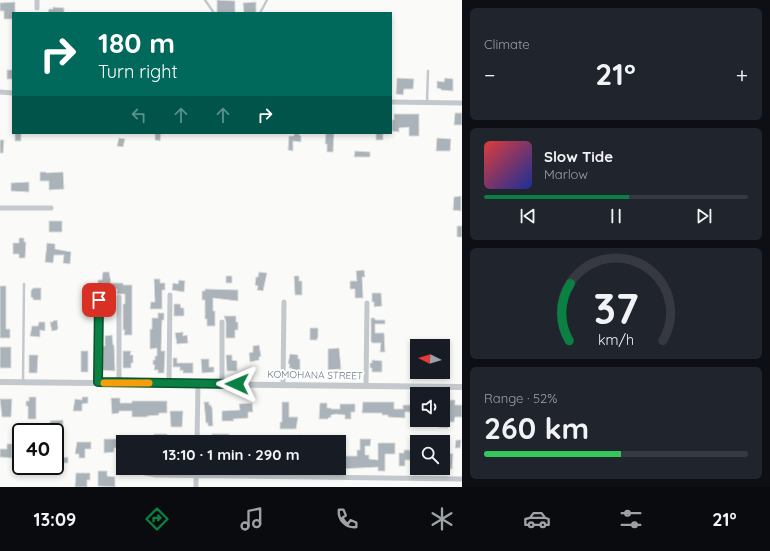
<!DOCTYPE html>
<meta charset="utf-8">
<style>
body{margin:0;font-family:Quicksand,sans-serif;background:#20242c;color:#f1f3f6;height:100vh;display:flex;flex-direction:column;font-size:15px;white-space:nowrap}
*{box-sizing:border-box;margin:0}
p{font-size:13px;color:#9ea1a6}
.icon{flex:none;width:22px;height:22px;fill:none;stroke:currentColor;stroke-width:2;stroke-linecap:round;stroke-linejoin:round}
.map{position:relative;flex:1;overflow:hidden}
.drawer{display:flex;flex-direction:column;gap:8px;padding:8px;background:#0d0f14;width:308px}
.drawer>*{flex:none}
.guide{position:absolute;left:12px;top:12px;width:380px;height:122px;border-radius:0px;box-shadow:0 2px 6px #0003;background:#00695c;color:#fff;overflow:hidden}
.needle{width:26px;rotate:275deg}
.fabs{position:absolute;left:410px;top:339px;display:grid;gap:8px}
.fabs a{display:grid;place-items:center;width:40px;height:40px;border-radius:0px;background:#171b24;box-shadow:0 2px 6px #0003;font-size:20px}
.speed{position:absolute;left:12px;top:423px;display:flex;gap:8px;font-size:20px;font-weight:700;text-align:center}
.speed>*{display:grid;place-content:center;width:52px;height:52px;border-radius:50%;background:#171b24;box-shadow:0 2px 6px #0003;line-height:1}
.speed .limit{border:2px solid #111;border-radius:6px;background:#fff;color:#111}
.pin{position:absolute;display:grid;place-items:center;width:34px;height:34px;color:#fff;margin:-17px;border-radius:8px;box-shadow:0 2px 6px #0006}
.me{position:absolute;width:44px;margin:-22px;rotate:271deg;stroke-linejoin:round;filter:drop-shadow(0 0 3px #0008)}
.turn{display:flex;align-items:center;gap:14px;height:84px;padding:0 20px;font-size:18px}
.turn .icon{width:52px;height:52px;stroke-width:2.5}
.turn b{display:block;font-size:28px;line-height:34px}
.lanes{display:flex;align-items:center;height:38px;padding:0 20px;background:#0003;justify-content:center;gap:20px;direction:ltr}
.lanes .off{opacity:.35}
.big{font-size:30px;font-weight:700;line-height:1.1}
.drawer .card{flex:1;display:flex;flex-direction:column;justify-content:center;gap:6px;min-width:0;padding:0 14px;border-radius:6px;background:#20242c}
.drawer .dial{align-items:center;gap:0}
.dial svg{height:104px;overflow:visible;fill:none;stroke:#363941;stroke-width:7;stroke-linecap:round;text-anchor:middle}
.dial text{fill:#f1f3f6;stroke:none}
.song{display:flex;align-items:center;gap:12px}
.cover{width:48px;height:48px;border-radius:6px;background:linear-gradient(135deg,hsl(0 70% 55%),hsl(230 70% 35%))}
.played{height:4px;border-radius:2px;background:linear-gradient(90deg,#0b8043 55%,#363941 55%)}
.keys{display:flex;justify-content:space-around;direction:ltr}
.heat{display:flex;justify-content:space-between;align-items:center;font-size:22px;direction:ltr}
.charge{height:6px;border-radius:3px;background:linear-gradient(90deg,#34c759 52%,#363941 0)}
.trip{position:absolute;left:116px;top:435px;width:230px;height:40px;border-radius:0px;background:#171b24;box-shadow:0 2px 6px #0003;font-weight:700;line-height:40px;text-align:center}
.tabs{display:flex;height:64px;justify-content:space-around;align-items:center;background:#090b0e;color:#9ea1a6}
.tabs .icon{width:28px;height:28px}
.tabs .selected{color:#0b8043}
.tabs b{font-size:18px;color:#f1f3f6}
main{display:flex;flex:1;min-height:0}
.map>svg:first-child{display:block}
</style>
<main>
<div class="map">
<svg width="462" height="487" viewBox="0 0 462 487">
<rect width="100%" height="100%" fill="#fafaf8"/>
<path fill="#aab3b9" stroke="#dcdcda" d="M217 0 235 1V13H217Z
M15 2V13H13V19H4V11H0V3Z
M256 2V13H244L243 3Z
M53 7 64 8V13H48L49 9H53Z
M7 70H13V79H7Z
M397 78 414 79 413 89H404L403 95 396 94Z
M445 78 453 79V91L441 90V89L437 88V81L444 82Z
M455 113H462V125H454Z
M394 114H419V136H409V127L399 128V132L392 131V120H394Z
M15 133H21V141H15Z
M155 133H161L160 141 155 140Z
M294 133H299V135L301 136V142L293 141V151L288 150 289 136H294Z
M326 133H334L333 152H327V144H325Z
M376 133H383V140H376Z
M119 138 125 139 123 147 117 146Z
M437 138 451 139 450 151H436Z
M0 140H4L3 153H0Z
M355 151 370 152V157H354Z
M40 172H46V173L63 172 64 189 49 190V181H40Z
M29 182V192L11 191V183Z
M461 196V211L453 210 454 197Z
M49 221H62V232H49Z
M457 226H462V237H457Z
M19 238H24V242H26L25 258H19V254H13V243H19Z
M47 243 55 244V249L71 252 70 264 63 263 64 255H54L53 263 45 262Z
M364 270 365 277H362L363 298H355V289H350V281H357L356 271Z
M103 272H109L111 283H123V285H132V335H124L125 330H123V304H125V294H117V289L98 288V280H102Z
M259 272 267 273 263 291 257 290 258 286 255 285 256 277H258Z
M226 276H232V283H226Z
M294 276H299V281H302V295H295Z
M154 279H160V283H165V290H162V309H150L151 302H155Z
M179 280 185 281 184 292 172 290 173 283 178 284Z
M0 286H6V329H10V338H0Z
M33 288H41V300H33V298L31 297V290H32Z
M205 289 238 290V301L213 298V311H215V326H207V319H205V300H202V291H205Z
M372 293H381L382 306 374 307V302H372Z
M174 304H180L181 308H184V316H174Z
M103 306H112L113 314 104 315Z
M158 313H164V320H162L161 351H165L164 373H158V370H154L155 365H153V360H155V356H157V348L150 349V329H152V318H158Z
M224 316H236V322H238V330H235V338H226V322Z
M371 318H375V320H385V324H375V333H384L385 352H380L381 343H372V342H371Z
M57 320 58 328 57 330 52 331 50 322H53V321Z
M39 322H45V331L40 330V337L30 336 32 326H38Z
M310 328H318V338H317V340H310Z
M183 332V336L187 335 188 343 177 344 175 333Z
M112 335 113 345H114L115 371 102 370V346H105V336Z
M259 345 261 356 259 357V360L250 362 249 353 253 352V346Z
M0 347H11V368H0Z
M339 348 341 369 328 370V349Z
M81 351H88V372H81Z
M123 351H131L130 355H133V363H131V368H123Z
M290 354 298 355V359H300V372H291L292 368H289L290 364H288Z
M29 355H38L37 373H29Z
M226 355H232V360L237 361V371H227Z
M173 358H177V363H193V373H183V370L180 371V367H173Z
M201 359H209V367H214V372L202 373Z
M372 360 382 361V372H372V368H370V363H372Z
M29 397H36V419H28V406H26V401H29Z
M82 397H88V403L82 404V411H73L75 399 82 400Z
M111 398H120V403H132V401H167V413H159V415L147 416V417H132V411H119V413L112 414Z
M0 399H12L11 417H2Z
M445 400H455V405H462V417H455L454 422H449L448 428 438 427V424H427V420H443V404H445Z
M204 402H209V405H211V407H212L213 426H208V423H206Z
M282 402H289V417H298L296 429H280V422H282Z
M363 402H394V409H403V405H413V412H405V418L388 417V415H382V413H362Z
M252 403 253 412H248V418L233 419 234 421H222V411L240 410 239 404Z
M320 403H327V408H331V409H340V404H355V412H351V419H345V415L336 414 331 415V417L328 418V419H319Z
M170 411H183L182 427H171Z
M63 420V427H50V421Z
M154 434H167V442H154Z
M212 434H229V442H212Z
M300 435 312 437V442H300Z
M104 439H120V448H114V452L104 453Z
M360 439H371L370 446H365V455H369V459L378 460V443H395V454H385V471H378V467L339 469V454H345V456H357V450H360Z
M456 440H461L460 448H455Z
M77 442H91V449H85V458H79V454H75Z
M55 443H62L61 458 68 457V463H62L61 472H54V466H55Z
M7 444H12V458L0 457V449H7Z
M404 450H410V452H413V460H405V466H399V453H404Z
M447 453 453 454 452 469H443V456H447Z
M98 471H107V476L115 477V487L98 486Z
M76 473H90V480H87V487H75Z"/>
<g fill="none" stroke-linecap="round" stroke-linejoin="round">
<path stroke="#c3c8cc" stroke-width="2.5" d="M205 0 214 13
M260 13 267 0
M427 102 428 71
M23 381 24 284"/>
<path stroke="#c3c8cc" stroke-width="5" d="M37 8V0
M0 92 13 93
M391 102 462 103
M0 208H51
M119 297V383
M98 382 99 300
M169 383 170 295
M222 384V322
M283 385 284 302
M366 386 367 303
M197 442 198 383
M134 468 145 473 156 475 462 479
M196 487V468"/>
<path stroke="#c3c8cc" stroke-width="6" d="M0 382 462 387"/>
</g>
<g fill="none" stroke-linecap="round" stroke-linejoin="round">
<g stroke="#07532c" stroke-width="10">
<path id="route" d="M99 300 98 382 237 384"/>
</g>
<use href="#route" stroke="#0b8043" stroke-width="7"/>
<path stroke="#f59e0b" stroke-width="7" d="M104 383H149"/>
</g>
<g text-anchor="middle" dominant-baseline="central" stroke-width="4" stroke-linejoin="round" paint-order="stroke">
<g font-size="10" fill="#657683" stroke="#fff">
<text transform="translate(315 375) rotate(1)">KOMOHANA STREET</text>
</g>
</g>
</svg>
<div class="fabs">
<a><svg class="needle" viewBox="-14 -14 28 28"><path d="M0-13l5 13h-10z" fill="#e53935"/><path d="M0 13l5-13h-10z" fill="#9ea1a6"/></svg></a>
<a><svg class="icon" aria-label="sound" viewBox="0 0 24 24"><path d="M4 9h4l5-4v14l-5-4H4zM17 9q2 3 0 6"/></svg></a>
<a><svg class="icon" aria-label="search" viewBox="0 0 24 24"><circle cx="10" cy="10" r="6"/><path d="M15 15l6 6"/></svg></a>
</div>
<div class="speed"><div class="limit">40</div></div>
<div class="pin" style="left:99px;top:300px;background:#d93025"><svg class="icon" aria-label="arrive" viewBox="0 0 24 24"><path d="M6 21V4h12l-3 4 3 4H6"/></svg></div>
<svg class="me" style="left:237px;top:384px" viewBox="-20 -20 40 40"><path d="M0-17L14 15 0 8-14 15z" fill="#0b8043" stroke="#fff" stroke-width="4"/></svg>
<div class="trip">13:10 · 1 min · 290 m</div>
<div class="guide">
<div class="turn"><svg class="icon" aria-label="right" viewBox="0 0 24 24"><path d="M7 20v-9h11M14 6l5 5-5 5"/></svg><div><b>180 m</b>Turn right</div></div>
<div class="lanes"><svg class="icon off" aria-label="left" viewBox="0 0 24 24"><path d="M17 20v-9H6M10 6l-5 5 5 5"/></svg><svg class="icon off" aria-label="ahead" viewBox="0 0 24 24"><path d="M12 20V5M6 11l6-6 6 6"/></svg><svg class="icon off" aria-label="ahead" viewBox="0 0 24 24"><path d="M12 20V5M6 11l6-6 6 6"/></svg><svg class="icon" aria-label="right" viewBox="0 0 24 24"><path d="M7 20v-9h11M14 6l5 5-5 5"/></svg></div>
</div>
</div>
<section class="drawer">
<div class="card"><p>Climate</p>
<div class="heat"><a>−</a><b class="big">21°</b><a>+</a></div>
</div>
<div class="card">
<div class="song"><i class="cover"></i><div><b>Slow Tide</b><p>Marlow</p></div></div>
<div class="played"></div>
<div class="keys"><svg class="icon" aria-label="previous" viewBox="0 0 24 24"><path d="M18 5L8 12l10 7zM5 5v14"/></svg><svg class="icon" aria-label="pause" viewBox="0 0 24 24"><path d="M8 5v14M16 5v14"/></svg><svg class="icon" aria-label="next" viewBox="0 0 24 24"><path d="M6 5l10 7-10 7zM19 5v14"/></svg></div>
</div>
<div class="card dial"><svg viewBox="0 0 100 80">
<path d="M14 69A42 42 0 1 1 86 69"/>
<path d="M14 69A42 42 0 0 1 15 25" stroke="#0b8043"/>
<text x="50" y="56" font-size="32" font-weight="700">37</text>
<text x="50" y="72" font-size="11">km/h</text>
</svg></div>
<div class="card"><p>Range · 52%</p><b class="big">260 km</b><div class="charge"></div></div>
</section>
</main>
<nav class="tabs">
<b>13:09</b>
<svg class="icon selected" aria-label="directions" viewBox="0 0 24 24"><path d="M12 3l9 9-9 9-9-9zM9 14v-3h6M13 9l2 2-2 2"/></svg>
<svg class="icon" aria-label="music" viewBox="0 0 24 24"><path d="M9 18V5l10-2v13"/><circle cx="6" cy="18" r="3"/><circle cx="16" cy="16" r="3"/></svg>
<svg class="icon" aria-label="phone" viewBox="0 0 24 24"><path d="M5 4h4l2 5-3 2q2 4 5 5l2-3 5 2v4C11 20 4 13 5 4z"/></svg>
<svg class="icon" aria-label="climate" viewBox="0 0 24 24"><path d="M12 3v18M4 7l16 10M4 17L20 7"/></svg>
<svg class="icon" aria-label="car" viewBox="0 0 24 24"><path d="M5 17H2v-5l4-1 3-4h7l3 4 3 1v5h-3M9 17h6M6 11h13"/><circle cx="7" cy="17" r="2"/><circle cx="17" cy="17" r="2"/></svg>
<svg class="icon" aria-label="filters" viewBox="0 0 24 24"><path d="M4 7h16M4 17h16"/><circle cx="9" cy="7" r="2"/><circle cx="15" cy="17" r="2"/></svg>
<b>21°</b>
</nav>
